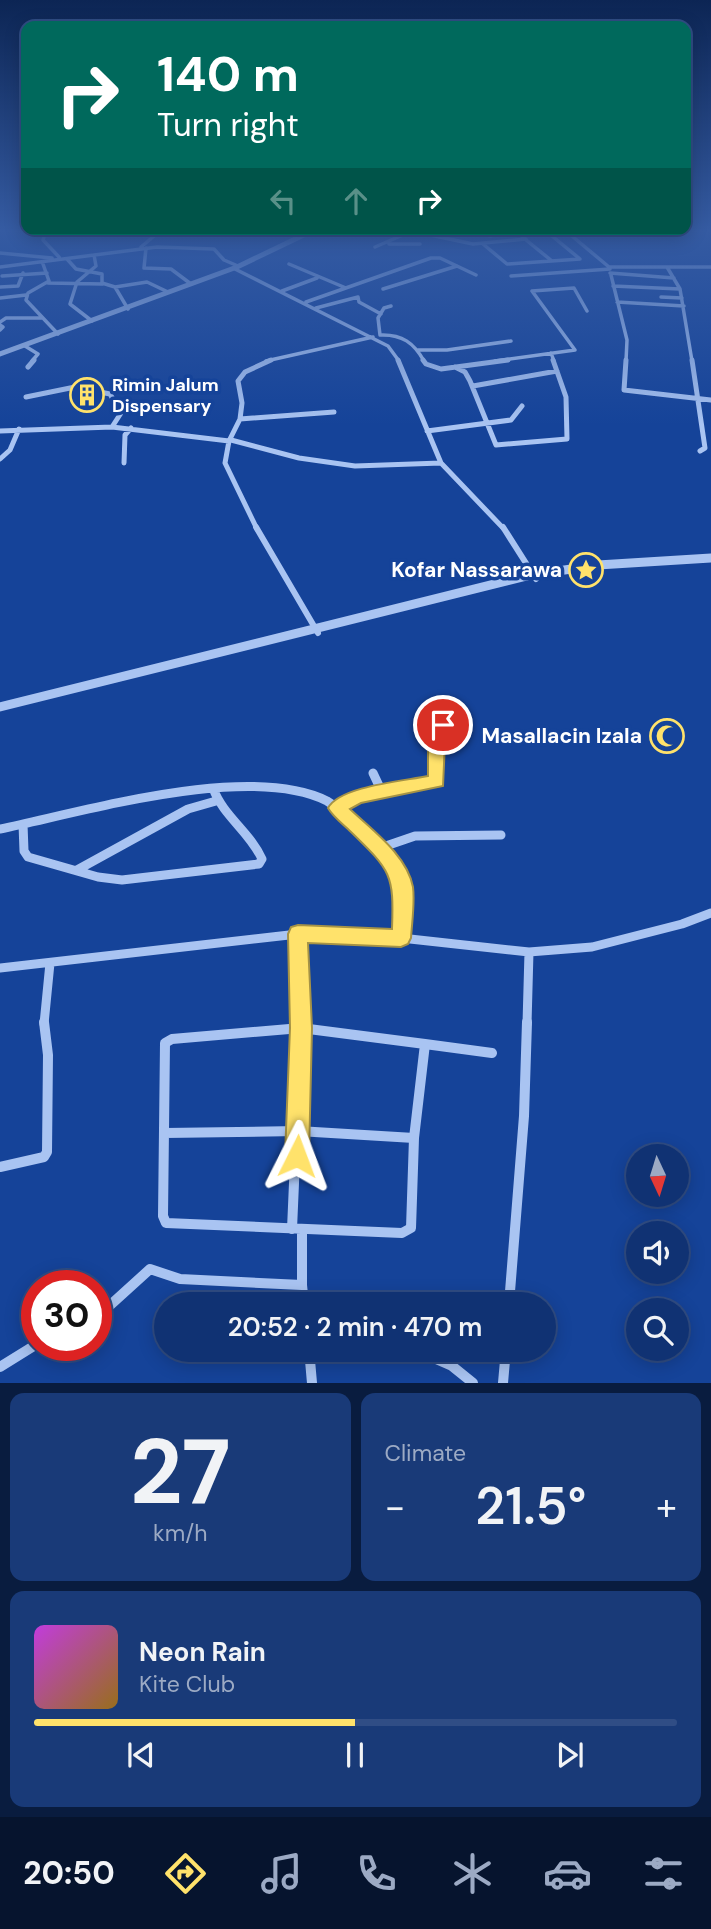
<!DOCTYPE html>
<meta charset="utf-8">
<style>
body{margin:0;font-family:"DM Sans",sans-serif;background:#193a78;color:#f1f3f6;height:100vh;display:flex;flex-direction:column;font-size:26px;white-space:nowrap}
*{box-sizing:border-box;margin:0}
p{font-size:23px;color:#9caac4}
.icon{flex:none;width:38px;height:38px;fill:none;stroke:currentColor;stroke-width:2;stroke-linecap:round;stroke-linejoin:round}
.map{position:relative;height:1383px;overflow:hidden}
.sheet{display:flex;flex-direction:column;gap:10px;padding:10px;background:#091c3f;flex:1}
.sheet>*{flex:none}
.hud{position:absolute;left:21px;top:21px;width:670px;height:214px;border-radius:14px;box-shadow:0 4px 18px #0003,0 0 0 2px #304d85;background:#00695c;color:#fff;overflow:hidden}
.needle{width:46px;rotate:176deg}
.buttons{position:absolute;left:626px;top:1144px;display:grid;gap:14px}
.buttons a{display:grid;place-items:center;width:63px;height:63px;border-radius:50%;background:#103273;box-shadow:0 4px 18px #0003,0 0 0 2px #304d85;font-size:35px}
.speed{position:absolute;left:21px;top:1270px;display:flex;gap:14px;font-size:35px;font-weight:700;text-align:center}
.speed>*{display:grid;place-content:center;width:91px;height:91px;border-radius:50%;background:#103273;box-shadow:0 4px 18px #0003,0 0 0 2px #304d85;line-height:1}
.speed .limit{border:10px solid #d22;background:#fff;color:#111}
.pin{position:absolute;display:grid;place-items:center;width:60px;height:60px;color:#fff;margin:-30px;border:4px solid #fff;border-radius:50%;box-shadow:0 2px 7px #0007}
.me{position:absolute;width:77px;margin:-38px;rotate:3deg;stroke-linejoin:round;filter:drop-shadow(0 0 5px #0008)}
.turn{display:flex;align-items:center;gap:24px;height:147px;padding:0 21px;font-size:32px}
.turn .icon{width:91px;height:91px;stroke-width:2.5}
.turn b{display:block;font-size:49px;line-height:60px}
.lanes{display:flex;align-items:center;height:66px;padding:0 21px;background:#0003;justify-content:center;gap:35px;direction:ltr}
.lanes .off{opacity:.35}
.big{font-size:52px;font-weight:600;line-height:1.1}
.sheet .widget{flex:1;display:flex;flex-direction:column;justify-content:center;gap:10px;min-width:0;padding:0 24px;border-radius:14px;background:#193a78}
.sheet .dial{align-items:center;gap:0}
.dial b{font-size:91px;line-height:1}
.song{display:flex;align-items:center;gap:21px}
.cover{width:84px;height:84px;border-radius:10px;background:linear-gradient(135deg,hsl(290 70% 55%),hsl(40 70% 35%))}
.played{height:7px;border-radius:4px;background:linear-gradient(90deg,#ffe26b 50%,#304d85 50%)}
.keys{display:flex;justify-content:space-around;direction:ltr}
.heat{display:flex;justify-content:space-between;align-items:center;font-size:38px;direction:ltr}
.sheet .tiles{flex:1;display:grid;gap:10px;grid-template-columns:1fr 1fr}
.widget:last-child{grid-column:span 2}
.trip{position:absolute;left:154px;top:1292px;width:402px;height:70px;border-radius:35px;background:#103273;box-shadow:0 4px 18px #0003,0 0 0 2px #304d85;font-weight:600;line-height:70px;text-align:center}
.menu{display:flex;height:112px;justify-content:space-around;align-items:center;background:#06142e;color:#9caac4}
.menu .icon{width:49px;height:49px}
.menu .current{color:#ffe26b}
.menu b{font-size:32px;color:#f1f3f6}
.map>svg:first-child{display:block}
</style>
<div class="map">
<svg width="711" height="1383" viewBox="0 0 711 1383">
<rect width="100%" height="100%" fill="#154399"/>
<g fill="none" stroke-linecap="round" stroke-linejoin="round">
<path stroke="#a9c4f2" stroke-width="3.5" d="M46 231 43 240 59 257
M411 231 473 244 526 239
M469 231 491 236
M515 231 552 261
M566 231 609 267H711
M85 235 133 231
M389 244H420
M483 244 507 264 580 259 546 231
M141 247 160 231
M375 247 412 231
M146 248 144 268 171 269 191 284
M0 253 52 258
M67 259 76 269 102 274V283L115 287 147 282 168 292
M43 264 49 281 28 293 26 300 58 334
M289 264 346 288
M0 267 157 247 214 249 224 260 238 266
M667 267 680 289 692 361
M233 268 388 346 399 361
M610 273 674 278
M611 275 627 340 626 361
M2 276 47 273
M511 276 610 269
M48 283 103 284
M613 286 680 289
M0 287 18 286 23 273
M115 287 128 309
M383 289 457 266
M282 291 317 278
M661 297 682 298
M0 298 26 295
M306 302 431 258H440L476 275
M617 302 684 306
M391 306 384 308 378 318 380 335C402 334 414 343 424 361
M316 308 358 297 359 302 381 314
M92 321 70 304 77 282 96 266 94 255
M0 322 6 318H43
M0 325 3 327 0 330
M25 346 38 354 32 361
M418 350H447L511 341
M551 353 554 361
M266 361 373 337
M495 361 575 350 532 291 574 288 587 311"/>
<path stroke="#a9c4f2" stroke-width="5" d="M398 360 441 463 504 529
M423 360 426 364 441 369 508 360
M626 360 624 390 711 400
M692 360 705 448 700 451
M28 367 34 360
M455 367 465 372 470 381 496 445 567 439 566 397 553 360
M473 386 557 371
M26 397 75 387 110 394 121 413 112 427
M240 419 242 403 238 381 245 372 271 360
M0 431 112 427 229 441 240 419 334 412
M427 431 511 420 522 406
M231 440 299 458 355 466 441 463
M229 441 225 463 257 529
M0 459 10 450 19 429
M124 463 125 435 131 428"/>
<path stroke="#a9c4f2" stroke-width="6" d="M256 527 318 633
M503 527 536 579
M437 745 451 705"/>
<path stroke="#a9c4f2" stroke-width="9" d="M373 773 381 790
M337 808 357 797 436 782 437 743
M23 824 24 851 28 857 98 877 122 880 259 864 262 859C250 832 223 816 213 788
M0 829C83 812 249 762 327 801 341 809 351 822 362 833 399 871 403 886 401 938
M380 848 415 836 501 835
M77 870 188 809 216 801
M298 934 301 1024
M0 968 298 934 401 938 529 952 592 947 682 924 711 913
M44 1024 50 963
M527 1024 529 952"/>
<path stroke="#a9c4f2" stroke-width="10" d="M301 1028 425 1044 414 1138 411 1228 402 1233 166 1223 163 1216 165 1043 172 1039Z
M425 1044 492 1053
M165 1133 298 1131 414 1138
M0 1167 44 1157 47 1152 48 1055 44 1022
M292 1229 301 1022
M302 1285 304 1304
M509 1304 524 1116 527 1022
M96 1318 150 1269 180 1279 302 1285V1230
M309 1349 312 1383
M413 1349 452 1366 473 1383
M0 1367 37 1344
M503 1383 506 1349"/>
<path stroke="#a9c4f2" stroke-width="5" d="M0 354 237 267 312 231"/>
<path stroke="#a9c4f2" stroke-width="9" d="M0 707 531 575 598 565 711 558"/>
</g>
<linearGradient id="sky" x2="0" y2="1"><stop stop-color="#0c2554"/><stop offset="0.54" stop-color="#355ba2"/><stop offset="1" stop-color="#355ba2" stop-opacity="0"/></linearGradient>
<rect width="711" height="425" fill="url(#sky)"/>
<path fill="#ffe26b" stroke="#a69346" stroke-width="2" d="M443 719 451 725 445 742 443 786 361 803 350 809C372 830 407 855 413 887 415 903 412 922 411 938L408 944 401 947 308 943 312 1028 309 1156 305 1164 297 1168 288 1164 285 1156 290 1028 288 934 291 927 298 925 392 929C394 874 391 871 351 832 343 824 333 817 328 808 340 786 404 781 428 776V742L437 720Z"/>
<defs>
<g id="building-ring" transform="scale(1.75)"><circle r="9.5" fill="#154399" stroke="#ffe26b" stroke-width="1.5"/><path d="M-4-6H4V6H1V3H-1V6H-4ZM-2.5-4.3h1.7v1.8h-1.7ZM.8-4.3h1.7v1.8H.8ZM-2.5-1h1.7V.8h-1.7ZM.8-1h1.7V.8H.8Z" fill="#ffe26b"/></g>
<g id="sight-ring" transform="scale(1.75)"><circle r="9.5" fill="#154399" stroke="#ffe26b" stroke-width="1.5"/><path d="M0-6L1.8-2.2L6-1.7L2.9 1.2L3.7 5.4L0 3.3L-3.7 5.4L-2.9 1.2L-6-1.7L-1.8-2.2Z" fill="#ffe26b"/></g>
<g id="mosque-ring" transform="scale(1.75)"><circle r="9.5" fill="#154399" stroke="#ffe26b" stroke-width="1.5"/><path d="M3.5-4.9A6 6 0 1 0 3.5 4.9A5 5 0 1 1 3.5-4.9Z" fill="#ffe26b"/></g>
</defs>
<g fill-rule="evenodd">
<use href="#building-ring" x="87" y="395"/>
<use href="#sight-ring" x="586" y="570"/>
<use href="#mosque-ring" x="667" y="736"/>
</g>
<g text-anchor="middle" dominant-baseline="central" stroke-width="7" stroke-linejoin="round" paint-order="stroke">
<g font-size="18" font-weight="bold" fill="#fff" stroke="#154399" text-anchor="start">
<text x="112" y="385">Rimin Jalum<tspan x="112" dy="21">Dispensary</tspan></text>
</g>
<g font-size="21" font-weight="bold" fill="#fff" stroke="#154399" text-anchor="end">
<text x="562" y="570">Kofar Nassarawa</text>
<text x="642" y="736">Masallacin Izala</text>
</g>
</g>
</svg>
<div class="buttons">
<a><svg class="needle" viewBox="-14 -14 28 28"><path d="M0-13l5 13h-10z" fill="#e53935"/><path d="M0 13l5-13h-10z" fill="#9caac4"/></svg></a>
<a><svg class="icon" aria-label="sound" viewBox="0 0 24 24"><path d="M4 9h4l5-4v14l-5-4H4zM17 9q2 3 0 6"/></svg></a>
<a><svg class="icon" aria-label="search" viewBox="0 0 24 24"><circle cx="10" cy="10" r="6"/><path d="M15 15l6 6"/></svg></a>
</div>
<div class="speed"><div class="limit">30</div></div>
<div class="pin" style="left:443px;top:725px;background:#d93025"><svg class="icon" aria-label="arrive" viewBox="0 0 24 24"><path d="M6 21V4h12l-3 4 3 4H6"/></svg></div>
<svg class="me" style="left:297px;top:1156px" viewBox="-20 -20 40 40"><path d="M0-17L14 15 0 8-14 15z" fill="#ffe26b" stroke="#fff" stroke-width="4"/></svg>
<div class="trip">20:52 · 2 min · 470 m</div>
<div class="hud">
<div class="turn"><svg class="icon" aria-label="right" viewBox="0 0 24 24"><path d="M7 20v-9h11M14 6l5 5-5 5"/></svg><div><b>140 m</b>Turn right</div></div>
<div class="lanes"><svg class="icon off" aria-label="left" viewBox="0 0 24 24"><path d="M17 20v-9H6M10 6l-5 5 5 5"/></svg><svg class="icon off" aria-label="ahead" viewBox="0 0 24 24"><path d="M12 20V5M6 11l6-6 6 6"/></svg><svg class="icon" aria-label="right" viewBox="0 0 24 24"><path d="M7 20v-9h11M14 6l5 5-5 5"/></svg></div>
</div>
</div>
<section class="sheet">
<div class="tiles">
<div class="widget dial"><b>27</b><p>km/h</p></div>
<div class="widget"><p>Climate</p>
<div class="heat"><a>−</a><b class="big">21.5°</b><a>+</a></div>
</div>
<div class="widget">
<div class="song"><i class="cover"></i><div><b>Neon Rain</b><p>Kite Club</p></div></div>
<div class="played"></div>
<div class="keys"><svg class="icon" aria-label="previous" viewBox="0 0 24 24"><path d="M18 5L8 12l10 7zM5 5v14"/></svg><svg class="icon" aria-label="pause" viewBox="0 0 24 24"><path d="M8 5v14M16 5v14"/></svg><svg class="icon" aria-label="next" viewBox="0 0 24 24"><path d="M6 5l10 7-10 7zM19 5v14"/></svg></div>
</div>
</div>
</section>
<nav class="menu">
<b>20:50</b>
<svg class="icon current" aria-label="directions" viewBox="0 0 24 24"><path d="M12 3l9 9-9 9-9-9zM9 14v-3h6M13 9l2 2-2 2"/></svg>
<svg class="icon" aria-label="music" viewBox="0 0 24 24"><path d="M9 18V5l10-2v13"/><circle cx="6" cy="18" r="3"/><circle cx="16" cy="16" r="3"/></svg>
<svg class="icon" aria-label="phone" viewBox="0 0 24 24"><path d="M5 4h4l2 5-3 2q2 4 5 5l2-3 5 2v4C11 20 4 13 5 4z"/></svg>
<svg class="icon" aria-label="climate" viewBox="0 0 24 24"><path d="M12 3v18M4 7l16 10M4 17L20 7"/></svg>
<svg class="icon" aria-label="car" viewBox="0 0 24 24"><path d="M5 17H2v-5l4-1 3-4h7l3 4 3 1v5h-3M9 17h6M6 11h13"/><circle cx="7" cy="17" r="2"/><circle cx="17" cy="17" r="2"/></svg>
<svg class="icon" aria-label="filters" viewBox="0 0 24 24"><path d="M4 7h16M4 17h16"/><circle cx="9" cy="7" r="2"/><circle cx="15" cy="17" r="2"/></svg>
</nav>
